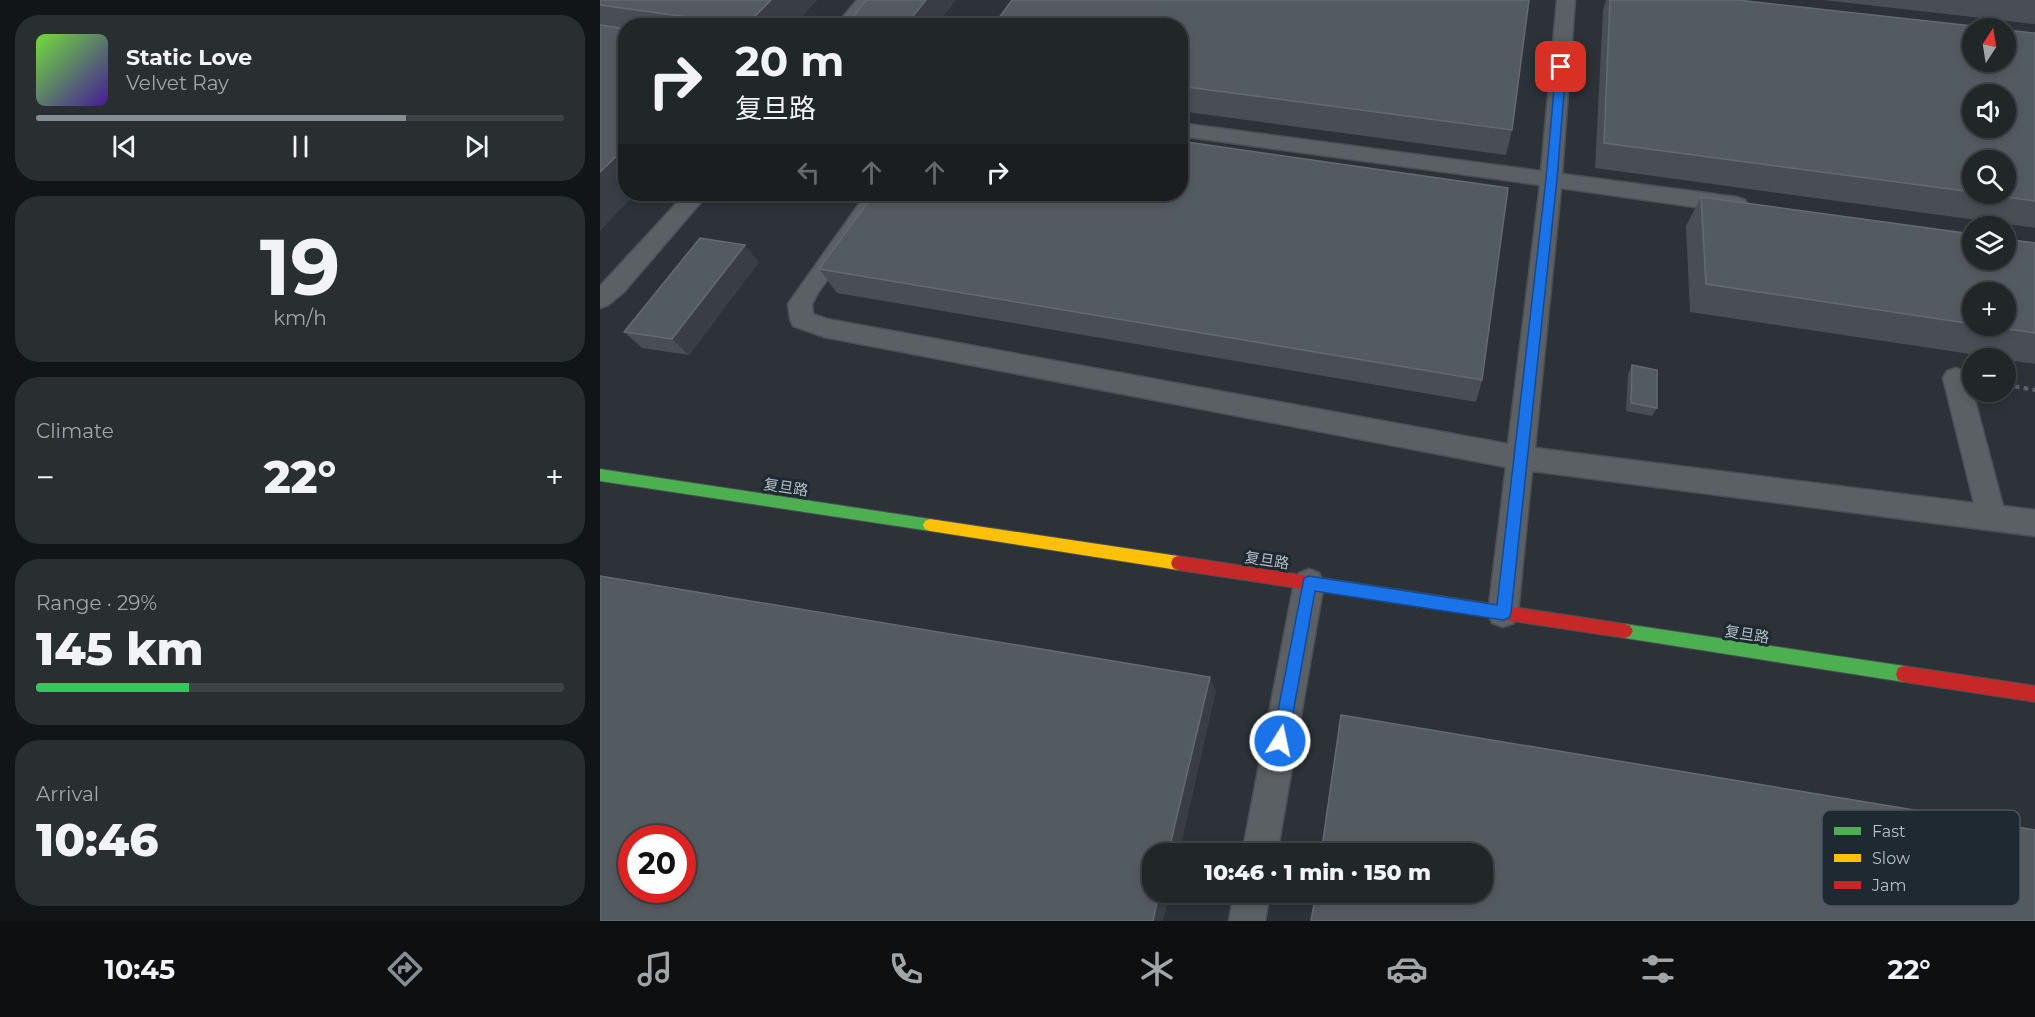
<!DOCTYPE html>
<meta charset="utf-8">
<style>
body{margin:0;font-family:Montserrat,"Noto Sans SC",sans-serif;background:#292e31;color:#f1f3f6;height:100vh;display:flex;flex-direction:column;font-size:22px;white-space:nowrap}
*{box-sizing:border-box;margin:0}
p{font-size:20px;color:#a2a5a8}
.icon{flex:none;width:33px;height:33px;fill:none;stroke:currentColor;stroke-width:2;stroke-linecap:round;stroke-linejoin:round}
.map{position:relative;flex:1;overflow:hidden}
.drawer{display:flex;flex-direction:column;gap:15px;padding:15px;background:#121517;width:600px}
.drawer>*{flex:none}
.hud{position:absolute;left:18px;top:18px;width:570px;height:183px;border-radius:24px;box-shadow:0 3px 9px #0003,0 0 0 2px #3e4346;background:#212629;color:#f1f3f6;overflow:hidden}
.needle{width:39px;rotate:12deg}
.fabs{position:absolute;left:1362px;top:18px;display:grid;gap:12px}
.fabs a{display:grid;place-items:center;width:54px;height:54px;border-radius:50%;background:#212629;box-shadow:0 3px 9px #0003,0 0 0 2px #3e4346;font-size:30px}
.speed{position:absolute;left:18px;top:825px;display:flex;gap:12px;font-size:30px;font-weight:700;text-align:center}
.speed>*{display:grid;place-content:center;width:78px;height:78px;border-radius:50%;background:#212629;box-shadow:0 3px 9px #0003,0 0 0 2px #3e4346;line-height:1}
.speed .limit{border:9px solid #d22;background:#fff;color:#111}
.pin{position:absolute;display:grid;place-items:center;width:51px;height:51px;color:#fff;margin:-26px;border-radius:12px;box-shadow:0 3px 9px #0006}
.me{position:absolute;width:66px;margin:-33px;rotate:10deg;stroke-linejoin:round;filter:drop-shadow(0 0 4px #0008)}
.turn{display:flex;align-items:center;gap:21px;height:126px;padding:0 18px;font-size:27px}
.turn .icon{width:78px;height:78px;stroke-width:2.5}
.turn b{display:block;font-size:42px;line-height:51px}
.lanes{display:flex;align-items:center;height:57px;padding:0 18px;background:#0003;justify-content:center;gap:30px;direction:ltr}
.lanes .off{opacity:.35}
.big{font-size:45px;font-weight:800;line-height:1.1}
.drawer .card{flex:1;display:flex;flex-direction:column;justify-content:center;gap:9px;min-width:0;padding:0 21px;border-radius:24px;background:#292e31}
.drawer .dial{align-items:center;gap:0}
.dial b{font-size:78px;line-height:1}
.song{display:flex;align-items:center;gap:18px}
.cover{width:72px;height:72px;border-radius:9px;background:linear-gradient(135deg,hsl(100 70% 55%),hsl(260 70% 35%))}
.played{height:6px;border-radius:3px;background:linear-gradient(90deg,#868e95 70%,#3e4346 70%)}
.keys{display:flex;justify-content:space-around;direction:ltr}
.heat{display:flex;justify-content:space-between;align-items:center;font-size:33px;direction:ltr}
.charge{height:9px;border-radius:4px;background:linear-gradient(90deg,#34c759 29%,#3e4346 0)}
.trip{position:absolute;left:542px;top:843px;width:351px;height:60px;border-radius:24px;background:#212629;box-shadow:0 3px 9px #0003,0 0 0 2px #3e4346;font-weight:800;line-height:60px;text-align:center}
.menu{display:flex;height:96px;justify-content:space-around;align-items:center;background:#0d0f10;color:#a2a5a8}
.menu .icon{width:42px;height:42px}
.menu .active{color:#868e95}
.menu b{font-size:27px;color:#f1f3f6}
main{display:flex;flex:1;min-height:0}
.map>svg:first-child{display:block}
</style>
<main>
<section class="drawer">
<div class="card">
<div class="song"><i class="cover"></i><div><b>Static Love</b><p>Velvet Ray</p></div></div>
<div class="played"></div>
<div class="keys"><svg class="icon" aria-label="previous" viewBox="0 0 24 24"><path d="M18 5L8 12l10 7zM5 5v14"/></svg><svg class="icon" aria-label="pause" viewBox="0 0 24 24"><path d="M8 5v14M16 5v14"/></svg><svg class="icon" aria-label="next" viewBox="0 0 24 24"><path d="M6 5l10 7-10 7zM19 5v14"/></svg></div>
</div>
<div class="card dial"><b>19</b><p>km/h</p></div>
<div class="card"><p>Climate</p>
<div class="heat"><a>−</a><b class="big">22°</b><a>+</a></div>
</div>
<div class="card"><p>Range · 29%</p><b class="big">145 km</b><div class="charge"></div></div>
<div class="card"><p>Arrival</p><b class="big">10:46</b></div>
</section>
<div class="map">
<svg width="1435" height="921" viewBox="0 0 1435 921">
<rect width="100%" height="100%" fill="#2c3237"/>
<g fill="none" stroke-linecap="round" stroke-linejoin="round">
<g stroke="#494f54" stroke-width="3">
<path id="lane" d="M257 0H275L254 26H235Z
M957 0H975L962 174 1137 197 1145 200 1148 205 1145 210 1137 213 961 188 935 448 1374 503 1343 378 1347 371 1356 368 1365 371 1369 378 1403 506 1435 510V536L932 471 918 613 914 623 903 627 892 623 888 613 906 467 224 337 193 326 190 319 188 304 192 298 266 194H288L218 293 212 304 213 314 227 319 908 444 940 185 580 136V123L941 171Z
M85 194H108L24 292 8 305 0 308V286Z
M709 569 719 573 724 583 677 854H642L694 583 699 573Z
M634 892H670L665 921H629Z"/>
</g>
<g stroke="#494f54" stroke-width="2">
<path id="fast" d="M0 469 330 519 335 521 337 525 335 529 330 531 0 481Z
M1025 624 1304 666 1310 668 1312 674 1310 680 1304 682 1025 638 1020 636 1017 631 1020 626Z"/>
</g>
<g stroke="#494f54" stroke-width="2">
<path id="slow" d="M330 519 578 556 583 558 585 563 583 568 578 570 330 531 325 529 323 525 325 521Z"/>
</g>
<g stroke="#494f54" stroke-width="2">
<path id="jam" d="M578 556 1025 624 1030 626 1033 631 1030 636 1025 638 578 570 573 568 571 563 573 558Z
M1304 666 1435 686V702L1304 682 1298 680 1296 674 1298 668Z"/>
</g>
<path stroke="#5e6466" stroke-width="4" stroke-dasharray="4.5 4.5" stroke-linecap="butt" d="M1406 385 1435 390"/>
<use href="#lane" fill="#5b6065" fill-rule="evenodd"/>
<use href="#fast" fill="#4caf50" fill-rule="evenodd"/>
<use href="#slow" fill="#ffc107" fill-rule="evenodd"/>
<use href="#jam" fill="#c62828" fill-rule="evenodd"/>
</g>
<path fill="#484e54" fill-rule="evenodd" d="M0 0H217L193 26H26V194L0 231Z
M1006 0H1138L1435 33V228L995 168 1003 11ZM1372 160 1406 194H1372Z
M1223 0H1435V24Z
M580 26 912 130 906 155 580 111Z
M1101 197 1435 243V364L1406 360V358H1397L1090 312 1086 226ZM1372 292 1406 326H1372Z
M159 262 89 355 42 348 24 332Z
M219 269 882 380 876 402 237 293Z
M1032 365 1057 408 1052 416 1026 411 1028 374Z"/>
<path fill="#383e43" d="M171 0H217L193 26H147L146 25Z
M326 0H356L336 26H305Z
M26 147V194H35L0 231V172Z
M145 245 159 262 89 355 72 339Z
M610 677 616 691 579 854H568Z
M559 892H570L563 921H553Z"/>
<path fill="#545b60" stroke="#636a70" stroke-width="1.5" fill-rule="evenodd" d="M0 0H171L146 25 0 5Z
M267 0H326L305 26H245Z
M412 0H929L912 130 580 86V26H393Z
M1010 0H1138L1391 28H1372V62H1406V30L1435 33V201L1382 194H1406V160H1372V192L1004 143ZM1372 94H1406V128H1372Z
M0 25 26 29V147L0 172Z
M580 141 908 188 882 380 219 269 274 194H580Z
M1101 197 1372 234V260H1406V239L1435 243V333L1386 326H1406V292H1372V324L1106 284Z
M100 238 145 245 72 339 24 332Z
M1032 365 1057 370V408L1031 403Z
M0 576 610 677 568 854H552V892H559L553 921H0ZM32 838H82V890H32Z
M741 715 1435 830V921H711L716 892H882V854H721Z"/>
<path fill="#1a73e8" stroke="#114b97" stroke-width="1.5" d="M961 64 966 67 957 179 911 613 909 618 903 620 715 591 688 741 686 747 680 749 674 747 672 741 704 578 709 576 897 605 946 179 956 67Z"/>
<g text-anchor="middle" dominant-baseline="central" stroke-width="6" stroke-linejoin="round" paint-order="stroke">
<g font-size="15" fill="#b6bfc7" stroke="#1f2931">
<text transform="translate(186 487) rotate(9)">复旦路</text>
<text transform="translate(667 560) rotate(9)">复旦路</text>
<text transform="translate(1147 634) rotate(9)">复旦路</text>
</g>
</g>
<rect x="1222" y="810" width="198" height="96" rx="9" fill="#1f2931" stroke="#4c565e" stroke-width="1.5"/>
<rect x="1234" y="827" width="27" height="8" fill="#4caf50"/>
<rect x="1234" y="854" width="27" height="8" fill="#ffc107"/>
<rect x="1234" y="881" width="27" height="8" fill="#c62828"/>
<g font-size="16" fill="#b6bfc7">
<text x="1272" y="837">Fast</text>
<text x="1272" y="864">Slow</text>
<text x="1272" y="891">Jam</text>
</g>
</svg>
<div class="fabs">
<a><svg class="needle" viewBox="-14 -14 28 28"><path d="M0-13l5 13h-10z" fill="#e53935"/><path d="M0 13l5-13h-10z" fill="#a2a5a8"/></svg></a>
<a><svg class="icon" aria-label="sound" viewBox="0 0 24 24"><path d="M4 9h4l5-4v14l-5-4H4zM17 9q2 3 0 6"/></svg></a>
<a><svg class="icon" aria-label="search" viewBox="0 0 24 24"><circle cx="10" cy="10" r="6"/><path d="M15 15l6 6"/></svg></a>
<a><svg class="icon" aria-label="layers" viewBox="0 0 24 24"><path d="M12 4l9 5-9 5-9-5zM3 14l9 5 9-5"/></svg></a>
<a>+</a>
<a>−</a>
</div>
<div class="speed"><div class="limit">20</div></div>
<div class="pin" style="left:961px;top:67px;background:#d93025"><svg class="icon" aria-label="arrive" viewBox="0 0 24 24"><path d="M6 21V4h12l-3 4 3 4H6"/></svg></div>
<svg class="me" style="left:680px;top:741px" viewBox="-20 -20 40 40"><circle r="17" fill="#1a73e8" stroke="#fff" stroke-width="3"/><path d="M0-11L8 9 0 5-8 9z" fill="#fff"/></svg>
<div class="trip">10:46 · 1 min · 150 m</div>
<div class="hud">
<div class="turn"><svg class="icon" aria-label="right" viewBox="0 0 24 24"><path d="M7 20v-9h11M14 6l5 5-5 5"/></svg><div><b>20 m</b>复旦路</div></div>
<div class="lanes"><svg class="icon off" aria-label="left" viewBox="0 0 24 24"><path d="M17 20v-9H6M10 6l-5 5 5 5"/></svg><svg class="icon off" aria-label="ahead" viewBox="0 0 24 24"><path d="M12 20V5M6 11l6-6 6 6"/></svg><svg class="icon off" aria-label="ahead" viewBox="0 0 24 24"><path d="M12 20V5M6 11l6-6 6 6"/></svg><svg class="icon" aria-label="right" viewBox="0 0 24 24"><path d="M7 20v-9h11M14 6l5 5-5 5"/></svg></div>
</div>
</div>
</main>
<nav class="menu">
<b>10:45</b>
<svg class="icon active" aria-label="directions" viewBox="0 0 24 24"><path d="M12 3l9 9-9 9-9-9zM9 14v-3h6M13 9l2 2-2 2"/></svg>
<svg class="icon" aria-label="music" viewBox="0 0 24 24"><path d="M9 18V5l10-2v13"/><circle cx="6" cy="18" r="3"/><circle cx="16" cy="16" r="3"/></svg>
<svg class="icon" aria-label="phone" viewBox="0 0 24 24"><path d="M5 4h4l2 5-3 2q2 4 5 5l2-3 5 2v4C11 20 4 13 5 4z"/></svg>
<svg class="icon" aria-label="climate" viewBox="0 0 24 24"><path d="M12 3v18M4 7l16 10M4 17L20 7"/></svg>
<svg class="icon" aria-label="car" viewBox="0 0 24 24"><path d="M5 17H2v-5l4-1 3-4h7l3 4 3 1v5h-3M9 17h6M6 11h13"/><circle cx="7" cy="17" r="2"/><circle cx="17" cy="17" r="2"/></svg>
<svg class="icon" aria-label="filters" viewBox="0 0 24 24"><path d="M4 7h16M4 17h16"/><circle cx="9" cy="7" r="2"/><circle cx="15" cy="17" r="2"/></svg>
<b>22°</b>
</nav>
